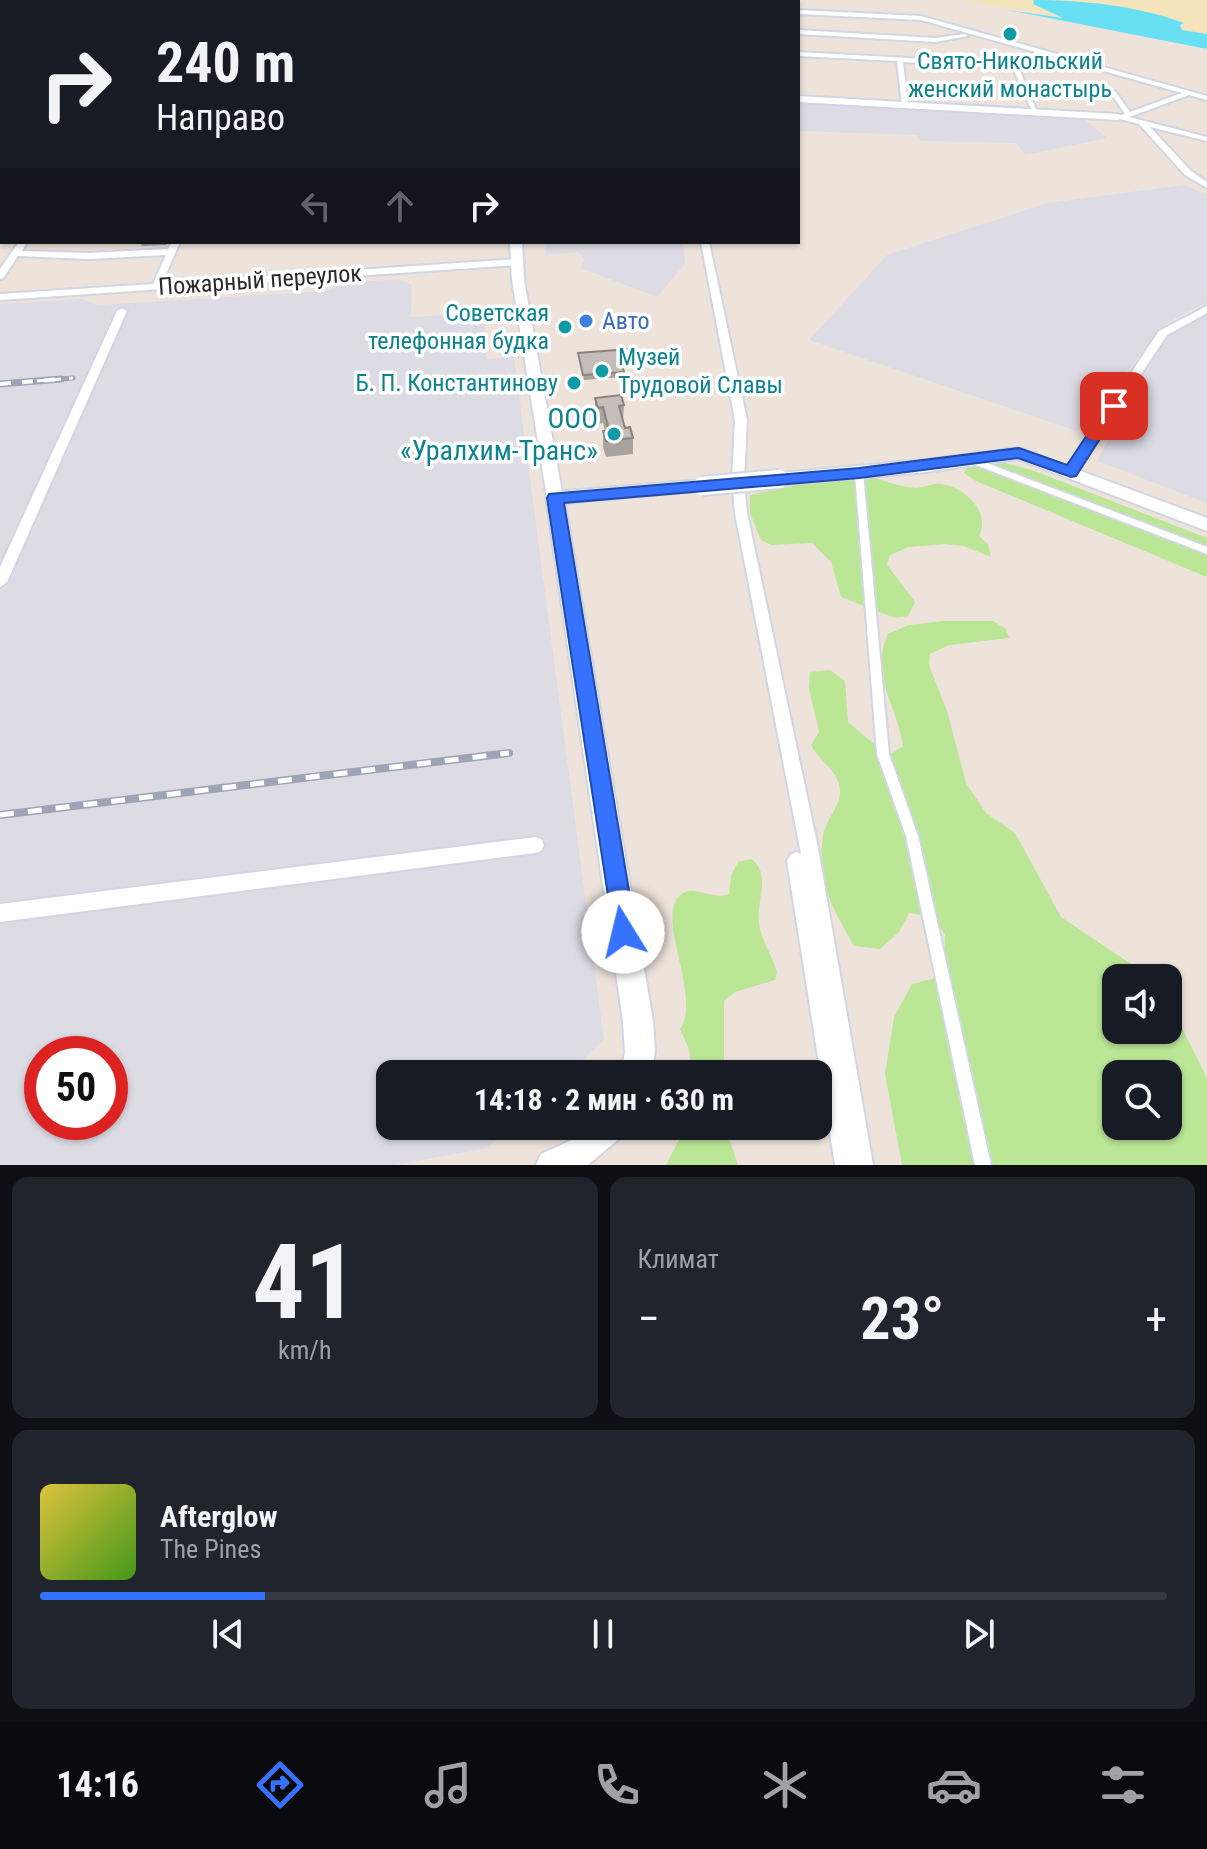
<!DOCTYPE html>
<html lang="ru">
<meta charset="utf-8">
<style>
body{margin:0;font-family:"Roboto Condensed",sans-serif;background:#20242c;color:#f1f3f6;height:100vh;display:flex;flex-direction:column;font-size:30px;white-space:nowrap}
*{box-sizing:border-box;margin:0}
p{font-size:26px;color:#9ea1a6}
.icon{flex:none;width:44px;height:44px;fill:none;stroke:currentColor;stroke-width:2;stroke-linecap:round;stroke-linejoin:round}
.map{position:relative;height:1165px;overflow:hidden}
.sheet{display:flex;flex-direction:column;gap:12px;padding:12px;background:#0d0f14;flex:1}
.sheet>*{flex:none}
.guide{position:absolute;left:0px;top:0px;width:800px;height:244px;box-shadow:0 2px 6px #0004;background:#171b24;color:#f1f3f6;overflow:hidden}
.controls{position:absolute;left:1102px;top:964px;display:grid;gap:16px}
.controls a{display:grid;place-items:center;width:80px;height:80px;border-radius:16px;background:#171b24;box-shadow:0 2px 6px #0004;font-size:40px}
.speed{position:absolute;left:24px;top:1036px;display:flex;gap:16px;font-size:40px;font-weight:700;text-align:center}
.speed>*{display:grid;place-content:center;width:104px;height:104px;border-radius:50%;background:#171b24;box-shadow:0 2px 6px #0004;line-height:1}
.speed .limit{border:12px solid #d22;background:#fff;color:#111}
.pin{position:absolute;display:grid;place-items:center;width:68px;height:68px;color:#fff;margin:-34px;border-radius:16px;box-shadow:0 4px 12px #0006}
.me{position:absolute;width:88px;margin:-44px;rotate:351deg;stroke-linejoin:round;filter:drop-shadow(0 0 6px #0008)}
.turn{display:flex;align-items:center;gap:28px;height:168px;padding:0 24px;font-size:36px}
.turn .icon{width:104px;height:104px;stroke-width:2.5}
.turn b{display:block;font-size:56px;line-height:68px}
.lanes{display:flex;align-items:center;height:76px;padding:0 24px;background:#0003;justify-content:center;gap:40px;direction:ltr}
.lanes .off{opacity:.35}
.big{font-size:60px;font-weight:700;line-height:1.1}
.sheet .tile{flex:1;display:flex;flex-direction:column;justify-content:center;gap:12px;min-width:0;padding:0 28px;border-radius:16px;background:#20242c}
.sheet .dial{align-items:center;gap:0}
.dial b{font-size:104px;line-height:1}
.song{display:flex;align-items:center;gap:24px}
.cover{width:96px;height:96px;border-radius:12px;background:linear-gradient(135deg,hsl(50 70% 55%),hsl(100 70% 35%))}
.played{height:8px;border-radius:4px;background:linear-gradient(90deg,#3572ff 20%,#363941 20%)}
.keys{display:flex;justify-content:space-around;direction:ltr}
.heat{display:flex;justify-content:space-between;align-items:center;font-size:44px;direction:ltr}
.sheet .tiles{flex:1;display:grid;gap:12px;grid-template-columns:1fr 1fr}
.tile:last-child{grid-column:span 2}
.trip{position:absolute;left:376px;top:1060px;width:456px;height:80px;border-radius:16px;background:#171b24;box-shadow:0 2px 6px #0004;font-weight:700;line-height:80px;text-align:center}
.menu{display:flex;height:128px;justify-content:space-around;align-items:center;background:#090b0e;color:#9ea1a6}
.menu .icon{width:56px;height:56px}
.menu .selected{color:#3572ff}
.menu b{font-size:36px;color:#f1f3f6}
.map>svg:first-child{display:block}
</style>
<div class="map">
<svg width="1207" height="1165" viewBox="0 0 1207 1165">
<rect width="100%" height="100%" fill="#ede3db"/>
<path fill="#dddce5" fill-rule="evenodd" d="M798 101 1082 118 1107 138 1025 155 1016 143 921 141 917 135 798 131Z
M1184 185 1207 195V302L1167 323 1077 431 809 340 887 255 1048 203Z
M544 242H683L685 264 657 297 581 268 584 259 578 252 547 255Z
M399 279 412 285 411 317 484 313 487 359 514 357 604 1040 567 1074H390V1126H511L487 1148 394 1165H0V304L82 299 99 305 327 291 342 283ZM42 1054H110V1122H42Z
M1207 311V503L1097 461 1169 331Z"/>
<path fill="#bae695" fill-rule="evenodd" d="M1005 463 1032 470 1207 538V577L976 481 964 473 968 466Z
M867 476C882 480 900 487 916 488 924 488 932 483 941 484 965 487 991 512 979 536L988 544 991 557 963 546 945 544 909 547 890 555 887 565 915 602 908 616 895 618 841 597 831 562 812 543 771 545 761 540 750 513V495L816 481Z
M943 621H993L1006 629 1009 638 949 645 930 654 929 665 947 711 966 783 986 813 1015 833 1061 917 1149 976 1150 978H1116V1030H1168V1008L1182 1028 1207 1078V1165H902L885 1074 894 1017 912 984 944 976 945 935 933 916 909 913 899 932 880 949 854 946C833 908 816 882 823 836 826 816 848 801 837 779 831 766 817 758 811 745L819 732 809 689 810 672 830 670 845 681 848 722 888 756 903 746C898 708 869 674 888 634L909 625ZM1116 1074H1168V1126H1116Z
M751 859C772 873 756 900 759 924 762 941 772 956 777 972L775 980 735 992 724 1001V1074H692L689 1049 680 1029C704 996 648 905 686 892 698 887 711 900 729 894L731 876 738 862Z
M686 1126H725L738 1165H666Z"/>
<path fill="#f3e4bc" d="M959 0H1034L1038 8 1064 17Z
M1060 0H1207V34L1181 29 1183 22 1173 19Z"/>
<path fill="#69dff4" d="M1034 0C1082 0 1139 6 1184 23L1180 25 1182 30 1207 34V49L1008 10 1063 18 1033 4Z"/>
<g fill="none" stroke-linecap="round" stroke-linejoin="round">
<g stroke="#d0d6e3" stroke-width="4">
<path id="pedestrian" d="M971 457 1207 547V554L968 462 967 460 968 458Z
M859 470 863 473 889 754 918 836 991 1165H975L906 836 877 754 855 473Z"/>
</g>
<g stroke="#d0d6e3" stroke-width="4">
<path id="minor" d="M626 0H632L625 2Z
M798 10 921 16 1207 96V100L1189 95 1129 117 1207 137V141L1150 127 1191 171 1207 182V188L1185 175 1139 124 1116 118V116L1125 114 1110 92 1115 91 1130 112 1182 93 921 20 798 14Z
M798 30 935 38 965 34 968 36 935 42 798 34Z
M798 52 1018 64 1021 66 1018 68 903 62 908 105 905 107 902 105 897 61 798 56Z
M1017 69 1020 71 1038 114 1033 113 1014 71Z
M19 242H27L22 251 89 253 168 249 172 242H180L162 283 519 259 524 262 519 265 0 300V294L153 284 166 255 89 259 18 256 3 278 0 279V269Z
M701 242H709L747 420 744 480 747 513 818 848 873 1165H835L787 861 790 855 796 852 801 854 735 513 732 480 735 420Z
M1207 306V313L1167 335 1075 475H1067L1065 472 1159 331Z
M122 308 127 311 7 582 0 587V567L117 311Z
M535 837 541 839 544 845 541 851 535 853 0 922V904Z"/>
</g>
<g stroke="#d0d6e3" stroke-width="4">
<path id="tertiary" d="M376 0H422L425 2H379Z
M798 96 1118 114 1123 117 1118 120 798 102Z
M510 242H522L524 280 563 498 555 503 547 498 512 280Z"/>
</g>
<g stroke="#d0d6e3" stroke-width="4">
<path id="secondary" d="M1019 448 1207 518V531L1018 459 926 472 779 485 770 479 779 473 926 460Z
M702 480 708 482 711 486 708 490 565 503 653 1021 655 1052 651 1074H621L625 1052 623 1021 546 498 555 492Z
M587 1126H626L621 1137 588 1165H536L541 1154 574 1139Z"/>
</g>
<use href="#pedestrian" fill="#fff" fill-rule="evenodd"/>
<use href="#minor" fill="#fff" fill-rule="evenodd"/>
<use href="#tertiary" fill="#fff" fill-rule="evenodd"/>
<use href="#secondary" fill="#fff" fill-rule="evenodd"/>
<g stroke="#9da4b5" stroke-width="5">
<path id="rail-far2" d="M37 381 73 378"/>
</g>
<g stroke="#9da4b5" stroke-width="7">
<path id="rail-far1" d="M0 384 61 379"/>
</g>
<g stroke="#9da4b5" stroke-width="8">
<path id="rail" d="M0 815 509 753"/>
</g>
<use href="#rail-far2" stroke="#fff" stroke-width="3" stroke-dasharray="8" stroke-linecap="butt"/>
<use href="#rail-far1" stroke="#fff" stroke-width="4" stroke-dasharray="11" stroke-linecap="butt"/>
<use href="#rail" stroke="#fff" stroke-width="5" stroke-dasharray="14" stroke-linecap="butt"/>
<g stroke="#d0d6e3" stroke-width="22" stroke-linecap="butt">
<path id="secondary-bridge" d="M702 486 779 479"/>
</g>
<use href="#secondary-bridge" stroke="#fff" stroke-width="18"/>
</g>
<path fill="#a9a39e" d="M140 242H169L166 245 142 246Z
M578 353 633 360 632 365 622 366 624 377 584 380Z
M595 398 624 405 623 421 625 428 633 438V454L606 457 603 447V431H605L603 423 598 424 595 414Z"/>
<path fill="#c5bdb8" stroke="#8a8481" stroke-width="2" d="M629 349 633 360 621 361 624 372 583 375 578 353Z
M621 395 624 405 619 406 625 428 630 427 633 438 606 441 603 431 609 430 603 407 598 408 595 398Z"/>
<path fill="#3572ff" stroke="#224aa6" stroke-width="2" d="M1114 401 1121 406 1076 476 1071 477 1018 458 859 478 564 503 636 932 632 941 623 945 615 941 547 498 549 494 859 468 1019 448 1067 465 1109 402Z"/>
<g fill="#0f9aa8" stroke="#fff" stroke-width="3">
<circle cx="1010" cy="34" r="8"/>
<circle cx="565" cy="327" r="8"/>
<circle cx="602" cy="371" r="8"/>
<circle cx="574" cy="383" r="8"/>
<circle cx="614" cy="434" r="8"/>
</g>
<circle fill="#3f7fe0" stroke="#fff" stroke-width="3" cx="586" cy="321" r="8"/>
<g text-anchor="middle" dominant-baseline="central" stroke-width="7" stroke-linejoin="round" paint-order="stroke">
<g font-size="24" fill="#0d838f" stroke="#fff" text-anchor="end">
<text x="1010" y="61" text-anchor="middle">Свято-Никольский<tspan x="1010" dy="28">женский монастырь</tspan></text>
<text x="549" y="313">Советская<tspan x="549" dy="28">телефонная будка</tspan></text>
<text x="618" y="357" text-anchor="start">Музей<tspan x="618" dy="28">Трудовой Славы</tspan></text>
<text x="558" y="383">Б. П. Константинову</text>
</g>
<g font-size="24" fill="#2a2a2a" stroke="#fff">
<text transform="translate(260 280) rotate(-4)">Пожарный переулок</text>
</g>
<g font-size="24" fill="#366cbe" stroke="#fff" text-anchor="start">
<text x="602" y="321">Авто</text>
</g>
<g font-size="28" fill="#0d838f" stroke="#fff" text-anchor="end">
<text x="598" y="418">ООО<tspan x="598" dy="32">«Уралхим-Транс»</tspan></text>
</g>
</g>
</svg>
<div class="controls">
<a><svg class="icon" aria-label="sound" viewBox="0 0 24 24"><path d="M4 9h4l5-4v14l-5-4H4zM17 9q2 3 0 6"/></svg></a>
<a><svg class="icon" aria-label="search" viewBox="0 0 24 24"><circle cx="10" cy="10" r="6"/><path d="M15 15l6 6"/></svg></a>
</div>
<div class="speed"><div class="limit">50</div></div>
<div class="pin" style="left:1114px;top:406px;background:#d93025"><svg class="icon" aria-label="arrive" viewBox="0 0 24 24"><path d="M6 21V4h12l-3 4 3 4H6"/></svg></div>
<svg class="me" style="left:623px;top:932px" viewBox="-20 -20 40 40"><circle r="19" fill="#fff"/><path d="M0-13L10 11 0 6-10 11z" fill="#3572ff"/></svg>
<div class="trip">14:18 · 2 мин · 630 m</div>
<div class="guide">
<div class="turn"><svg class="icon" aria-label="right" viewBox="0 0 24 24"><path d="M7 20v-9h11M14 6l5 5-5 5"/></svg><div><b>240 m</b>Направо</div></div>
<div class="lanes"><svg class="icon off" aria-label="left" viewBox="0 0 24 24"><path d="M17 20v-9H6M10 6l-5 5 5 5"/></svg><svg class="icon off" aria-label="ahead" viewBox="0 0 24 24"><path d="M12 20V5M6 11l6-6 6 6"/></svg><svg class="icon" aria-label="right" viewBox="0 0 24 24"><path d="M7 20v-9h11M14 6l5 5-5 5"/></svg></div>
</div>
</div>
<section class="sheet">
<div class="tiles">
<div class="tile dial"><b>41</b><p>km/h</p></div>
<div class="tile"><p>Климат</p>
<div class="heat"><a>−</a><b class="big">23°</b><a>+</a></div>
</div>
<div class="tile">
<div class="song"><i class="cover"></i><div><b>Afterglow</b><p>The Pines</p></div></div>
<div class="played"></div>
<div class="keys"><svg class="icon" aria-label="previous" viewBox="0 0 24 24"><path d="M18 5L8 12l10 7zM5 5v14"/></svg><svg class="icon" aria-label="pause" viewBox="0 0 24 24"><path d="M8 5v14M16 5v14"/></svg><svg class="icon" aria-label="next" viewBox="0 0 24 24"><path d="M6 5l10 7-10 7zM19 5v14"/></svg></div>
</div>
</div>
</section>
<nav class="menu">
<b>14:16</b>
<svg class="icon selected" aria-label="directions" viewBox="0 0 24 24"><path d="M12 3l9 9-9 9-9-9zM9 14v-3h6M13 9l2 2-2 2"/></svg>
<svg class="icon" aria-label="music" viewBox="0 0 24 24"><path d="M9 18V5l10-2v13"/><circle cx="6" cy="18" r="3"/><circle cx="16" cy="16" r="3"/></svg>
<svg class="icon" aria-label="phone" viewBox="0 0 24 24"><path d="M5 4h4l2 5-3 2q2 4 5 5l2-3 5 2v4C11 20 4 13 5 4z"/></svg>
<svg class="icon" aria-label="climate" viewBox="0 0 24 24"><path d="M12 3v18M4 7l16 10M4 17L20 7"/></svg>
<svg class="icon" aria-label="car" viewBox="0 0 24 24"><path d="M5 17H2v-5l4-1 3-4h7l3 4 3 1v5h-3M9 17h6M6 11h13"/><circle cx="7" cy="17" r="2"/><circle cx="17" cy="17" r="2"/></svg>
<svg class="icon" aria-label="filters" viewBox="0 0 24 24"><path d="M4 7h16M4 17h16"/><circle cx="9" cy="7" r="2"/><circle cx="15" cy="17" r="2"/></svg>
</nav>
